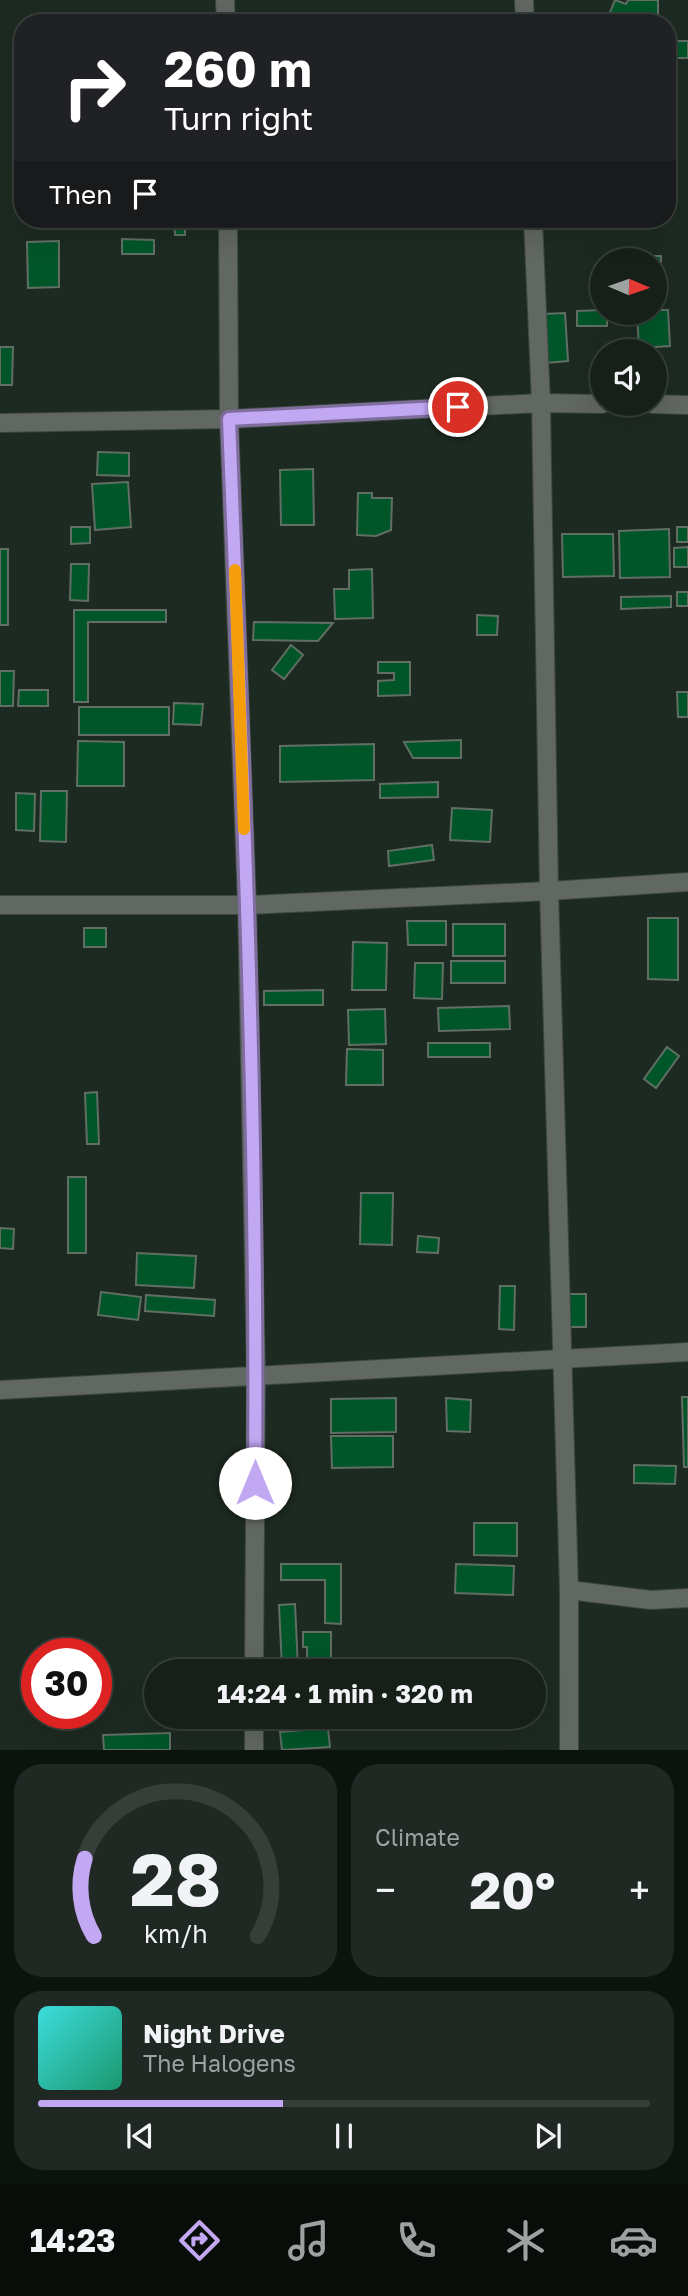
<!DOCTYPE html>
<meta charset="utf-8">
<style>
body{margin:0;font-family:"Golos Text",sans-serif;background:#1f2822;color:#f1f3f6;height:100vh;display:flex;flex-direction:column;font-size:26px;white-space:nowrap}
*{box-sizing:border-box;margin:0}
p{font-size:23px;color:#9ea3a2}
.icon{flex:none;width:38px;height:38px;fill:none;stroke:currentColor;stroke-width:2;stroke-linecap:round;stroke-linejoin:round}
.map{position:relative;height:1750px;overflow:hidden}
.panel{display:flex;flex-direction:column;gap:14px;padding:14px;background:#0c120e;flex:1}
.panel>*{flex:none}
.hud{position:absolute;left:14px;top:14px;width:662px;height:214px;border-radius:28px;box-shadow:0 7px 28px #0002,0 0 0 2px #353e38;background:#202124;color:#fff;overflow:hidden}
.needle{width:46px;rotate:92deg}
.controls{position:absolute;left:590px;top:248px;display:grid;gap:14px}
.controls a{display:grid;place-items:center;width:77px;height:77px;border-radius:50%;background:#162019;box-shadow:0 7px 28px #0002,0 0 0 2px #353e38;font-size:35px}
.speed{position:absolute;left:21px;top:1638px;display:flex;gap:14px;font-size:35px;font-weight:700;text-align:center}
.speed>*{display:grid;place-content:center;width:91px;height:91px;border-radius:50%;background:#162019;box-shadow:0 7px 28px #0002,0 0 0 2px #353e38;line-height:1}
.speed .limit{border:10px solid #d22;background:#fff;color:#111}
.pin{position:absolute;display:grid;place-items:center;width:60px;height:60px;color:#fff;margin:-30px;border:4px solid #fff;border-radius:50%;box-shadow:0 2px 7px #0007}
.me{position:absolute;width:77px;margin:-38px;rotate:0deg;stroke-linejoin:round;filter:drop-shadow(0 0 5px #0008)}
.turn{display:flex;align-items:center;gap:24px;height:147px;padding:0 35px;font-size:32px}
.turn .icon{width:91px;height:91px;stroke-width:2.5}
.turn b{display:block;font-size:49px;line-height:60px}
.then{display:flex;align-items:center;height:66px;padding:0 35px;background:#0003;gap:14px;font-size:26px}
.big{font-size:52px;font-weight:700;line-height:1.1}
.panel .tile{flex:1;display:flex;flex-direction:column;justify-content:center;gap:10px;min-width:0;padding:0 24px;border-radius:28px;background:#1f2822}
.panel .dial{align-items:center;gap:0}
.dial svg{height:182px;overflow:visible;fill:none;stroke:#353e38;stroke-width:7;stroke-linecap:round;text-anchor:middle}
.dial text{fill:#f1f3f6;stroke:none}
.song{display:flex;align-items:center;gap:21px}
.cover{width:84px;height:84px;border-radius:10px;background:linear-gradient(135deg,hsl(180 70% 55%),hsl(160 70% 35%))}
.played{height:7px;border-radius:4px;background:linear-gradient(90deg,#c2a7f2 40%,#353e38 40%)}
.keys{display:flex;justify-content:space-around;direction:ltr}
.heat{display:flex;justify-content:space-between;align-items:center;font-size:38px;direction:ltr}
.panel .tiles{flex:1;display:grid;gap:14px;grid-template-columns:1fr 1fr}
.tile:last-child{grid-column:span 2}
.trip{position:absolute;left:144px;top:1659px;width:402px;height:70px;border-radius:35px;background:#162019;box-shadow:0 7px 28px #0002,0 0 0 2px #353e38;font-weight:700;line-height:70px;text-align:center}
.menu{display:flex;height:112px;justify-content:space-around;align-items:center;background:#090d0a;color:#9ea3a2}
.menu .icon{width:49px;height:49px}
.menu .current{color:#c2a7f2}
.menu b{font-size:32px;color:#f1f3f6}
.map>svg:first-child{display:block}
</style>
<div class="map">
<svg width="688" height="1750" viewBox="0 0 688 1750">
<rect width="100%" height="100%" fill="#1d2a21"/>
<path fill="#005529" stroke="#606e63" stroke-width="2" d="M615 0 626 4 628 0H658V23H619L608 17Z
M667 41H688V58H667Z
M174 219H185V235H175Z
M122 239 154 240V254H122Z
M59 241V287L28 288 27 242Z
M624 256H661L660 306H654V261H624Z
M602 310V313H607V326H577V311Z
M654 310H668L670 346 639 348 637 313H654Z
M565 313 568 361 546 363 543 314Z
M0 347H13L12 385H0Z
M98 452 129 453V476L97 475Z
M313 469 314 525H281L280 470Z
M128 482 131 527 95 530 92 484Z
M358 493H372V498H392L391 530 376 536 357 535Z
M71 527H90V543L71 544Z
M677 527H688V542H677Z
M669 529 670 577 620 578 619 531Z
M562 534H613L614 576 563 577Z
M688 547V567H674V548Z
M0 549H8V625H0Z
M71 564H89L88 601 70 600Z
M372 569 373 618 335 619 334 589H349V570Z
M677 592H688V606H677Z
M671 596V607L621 609V597Z
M74 610H166V622H88V702H74Z
M477 615 498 616 497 635H477Z
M254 622 333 623 318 641 253 640Z
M291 645 303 655 284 679 272 670Z
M378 662H410V695L378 696V681L394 680V673H378Z
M0 671H14L13 706H0Z
M19 690H48V706H18Z
M677 692H688V717H678Z
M174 703 203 704 201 725 173 724Z
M79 707H169V735H79Z
M461 740V758H413L404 742Z
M78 741 124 742V786H77Z
M374 744V780L280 782V746Z
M438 782V797L380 798V784Z
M41 791H67L66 842 40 841Z
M16 793 35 794 34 831 16 830Z
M452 808 492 810 490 842 450 840Z
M432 845 434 860 389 866 388 851Z
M648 918H678V980L648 979Z
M407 921H446V945H408Z
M453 924H505V956H453Z
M84 928H106V947H84Z
M353 942 387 943 386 990H352Z
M451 961H505V983H451Z
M415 963H443L442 999 414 998Z
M323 990V1005H264V991Z
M509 1006 510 1029 439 1031 438 1008Z
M385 1009 386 1044 349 1045 348 1010Z
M428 1043H490V1057H428Z
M667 1047 679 1056 656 1088 644 1079Z
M347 1049 383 1050V1085H346Z
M97 1092 99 1144H87L85 1093Z
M68 1177H86V1253H68Z
M361 1193H393L392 1245 360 1244Z
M0 1228 14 1229 13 1249 0 1248Z
M418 1236 439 1238 438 1253 417 1252Z
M137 1253 196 1256 194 1288 136 1285Z
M500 1286H515L514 1330 499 1329Z
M101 1292 141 1297 138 1320 98 1315Z
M569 1294H586V1327H570Z
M146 1295 215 1300 214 1316 145 1311Z
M682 1397H688V1467H684Z
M396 1398V1432L331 1433V1399Z
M446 1398 471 1400 470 1432 447 1431Z
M331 1436H393V1467L332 1468Z
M634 1465 676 1466 675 1484 634 1483Z
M474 1523H517V1556L474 1555Z
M281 1564H341V1624L325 1623V1580H281Z
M456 1564 514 1566 513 1595 455 1593Z
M295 1604 298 1668 282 1669 279 1605Z
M303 1632H331V1658H307V1647H303Z
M328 1728 330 1747 282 1750 280 1732Z
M170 1733V1750H104L103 1735Z"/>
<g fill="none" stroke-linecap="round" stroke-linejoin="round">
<g stroke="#3b473f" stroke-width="20">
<path id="street" d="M225 0 226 23
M524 0 525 23
M228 219 229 419 247 905 256 1376 254 1671
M533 219 541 403 549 891 569 1590V1750
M652 404 688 405
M0 423 229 419 541 403 602 404
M0 905H247L549 891 688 882
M0 1390 688 1352
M569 1590 651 1600 688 1598
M254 1750V1717"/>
</g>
<use href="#street" stroke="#616762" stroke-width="18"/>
</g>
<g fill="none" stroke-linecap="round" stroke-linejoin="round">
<g stroke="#7e6d9d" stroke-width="18">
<path id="route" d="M255 1483C258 1129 243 773 229 419L458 407"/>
</g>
<use href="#route" stroke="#c2a7f2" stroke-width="12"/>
<path stroke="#f59e0b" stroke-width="12" d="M235 570 244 829"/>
</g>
</svg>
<div class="controls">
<a><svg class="needle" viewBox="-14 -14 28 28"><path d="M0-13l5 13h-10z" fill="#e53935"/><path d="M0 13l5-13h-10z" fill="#9ea3a2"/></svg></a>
<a><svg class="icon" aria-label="sound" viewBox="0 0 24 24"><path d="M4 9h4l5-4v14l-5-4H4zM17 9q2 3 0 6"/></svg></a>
</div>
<div class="speed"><div class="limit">30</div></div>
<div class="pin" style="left:458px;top:407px;background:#d93025"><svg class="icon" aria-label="arrive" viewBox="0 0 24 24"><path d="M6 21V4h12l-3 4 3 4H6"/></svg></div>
<svg class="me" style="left:255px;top:1483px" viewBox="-20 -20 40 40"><circle r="19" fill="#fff"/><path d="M0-13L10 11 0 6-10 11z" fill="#c2a7f2"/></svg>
<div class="trip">14:24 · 1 min · 320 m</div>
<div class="hud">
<div class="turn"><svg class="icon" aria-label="right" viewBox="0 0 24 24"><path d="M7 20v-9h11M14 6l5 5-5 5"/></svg><div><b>260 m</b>Turn right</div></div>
<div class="then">Then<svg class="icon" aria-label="arrive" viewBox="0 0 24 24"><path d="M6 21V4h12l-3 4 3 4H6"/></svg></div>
</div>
</div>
<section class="panel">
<div class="tiles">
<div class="tile dial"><svg viewBox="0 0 100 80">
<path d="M14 69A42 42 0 1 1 86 69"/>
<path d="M14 69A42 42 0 0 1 10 35" stroke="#c2a7f2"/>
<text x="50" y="56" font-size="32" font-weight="700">28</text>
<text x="50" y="72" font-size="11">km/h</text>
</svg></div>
<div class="tile"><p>Climate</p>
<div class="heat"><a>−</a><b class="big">20°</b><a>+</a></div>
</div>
<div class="tile">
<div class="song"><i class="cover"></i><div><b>Night Drive</b><p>The Halogens</p></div></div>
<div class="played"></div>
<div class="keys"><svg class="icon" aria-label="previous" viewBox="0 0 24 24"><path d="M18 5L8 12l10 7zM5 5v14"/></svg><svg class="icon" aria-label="pause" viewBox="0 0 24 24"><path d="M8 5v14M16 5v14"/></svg><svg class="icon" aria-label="next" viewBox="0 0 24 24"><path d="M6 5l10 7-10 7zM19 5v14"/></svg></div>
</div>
</div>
</section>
<nav class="menu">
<b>14:23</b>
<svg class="icon current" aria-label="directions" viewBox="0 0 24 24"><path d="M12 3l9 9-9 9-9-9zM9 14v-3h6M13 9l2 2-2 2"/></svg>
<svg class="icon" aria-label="music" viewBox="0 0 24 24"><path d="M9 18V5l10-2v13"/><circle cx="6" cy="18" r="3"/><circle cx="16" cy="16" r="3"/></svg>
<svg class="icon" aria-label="phone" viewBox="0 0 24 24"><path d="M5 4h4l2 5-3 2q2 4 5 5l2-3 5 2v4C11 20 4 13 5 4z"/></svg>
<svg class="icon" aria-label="climate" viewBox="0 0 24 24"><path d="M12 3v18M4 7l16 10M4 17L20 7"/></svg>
<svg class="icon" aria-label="car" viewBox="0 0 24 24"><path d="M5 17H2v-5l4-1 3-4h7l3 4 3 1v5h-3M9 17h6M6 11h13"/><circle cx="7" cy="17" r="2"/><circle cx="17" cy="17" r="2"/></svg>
</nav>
